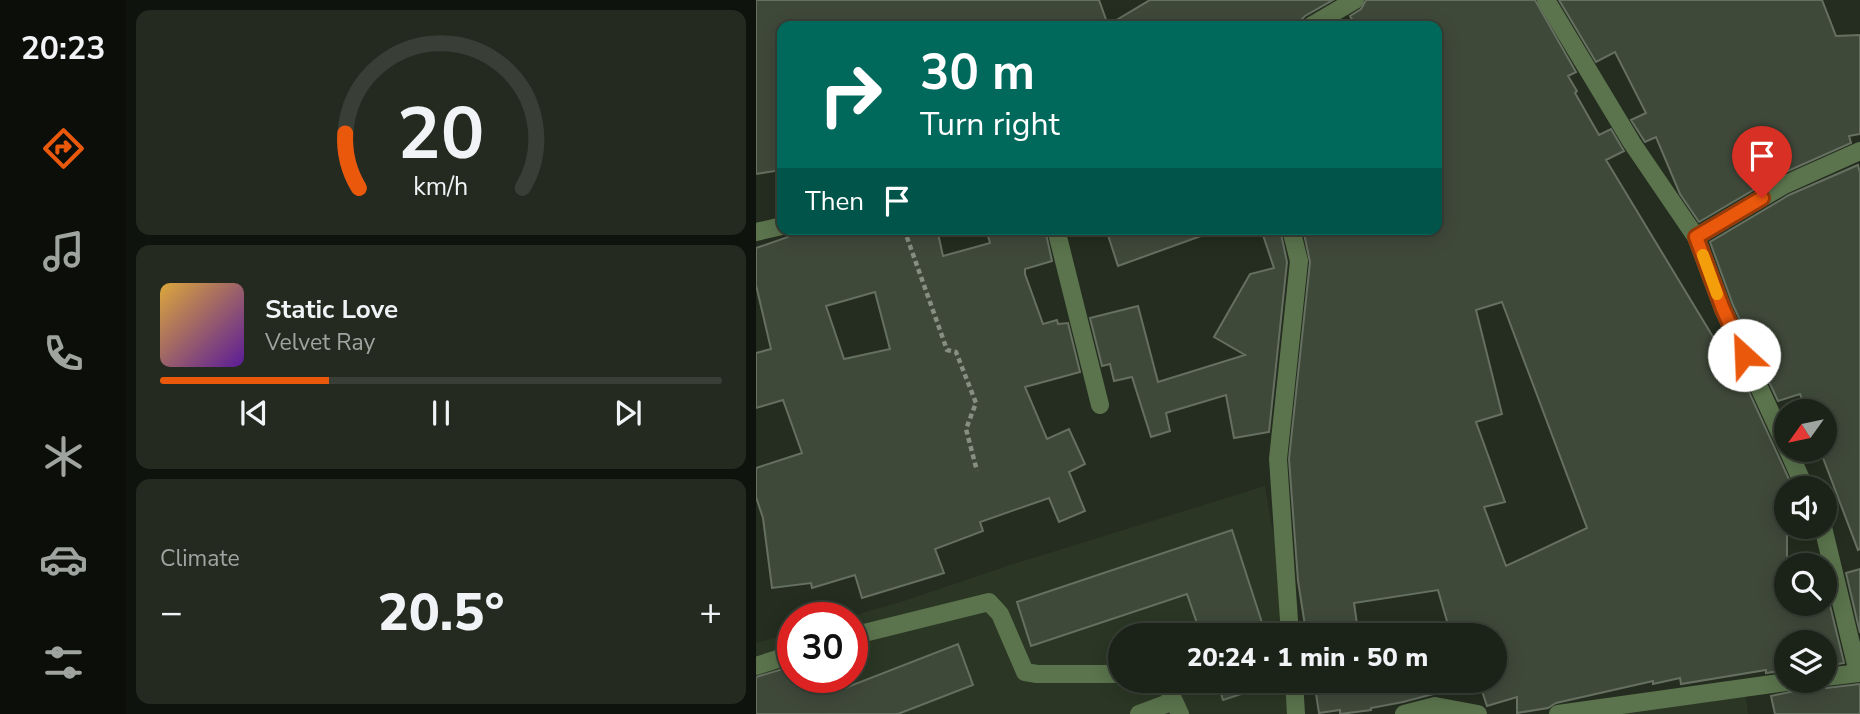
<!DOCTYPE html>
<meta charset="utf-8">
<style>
body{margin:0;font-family:"Nunito Sans",sans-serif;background:#242a20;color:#f1f3f6;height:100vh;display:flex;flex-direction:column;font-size:26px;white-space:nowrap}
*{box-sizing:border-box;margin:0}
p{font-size:23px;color:#a0a4a1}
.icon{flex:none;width:38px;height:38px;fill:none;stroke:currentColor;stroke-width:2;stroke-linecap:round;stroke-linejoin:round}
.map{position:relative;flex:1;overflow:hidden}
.drawer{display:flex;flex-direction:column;gap:10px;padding:10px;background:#0f130d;width:630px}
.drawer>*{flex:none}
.hud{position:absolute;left:21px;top:21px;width:665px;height:214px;border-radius:14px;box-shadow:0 4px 18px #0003,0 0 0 2px #393f36;background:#00695c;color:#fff;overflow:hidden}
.needle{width:46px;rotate:237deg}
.buttons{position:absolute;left:1018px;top:399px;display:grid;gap:14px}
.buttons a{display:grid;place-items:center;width:63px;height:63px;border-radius:50%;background:#1b2217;box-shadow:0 4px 18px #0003,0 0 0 2px #393f36;font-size:35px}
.speed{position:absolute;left:21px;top:602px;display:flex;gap:14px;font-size:35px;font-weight:700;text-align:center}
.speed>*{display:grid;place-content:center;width:91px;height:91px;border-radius:50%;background:#1b2217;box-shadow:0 4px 18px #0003,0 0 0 2px #393f36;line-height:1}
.speed .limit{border:10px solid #d22;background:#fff;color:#111}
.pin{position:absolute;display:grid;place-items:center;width:60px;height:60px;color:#fff;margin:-72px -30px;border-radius:50% 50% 50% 0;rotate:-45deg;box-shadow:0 0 7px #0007}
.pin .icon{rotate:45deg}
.me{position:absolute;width:77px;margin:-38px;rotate:335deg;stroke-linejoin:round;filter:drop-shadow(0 0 5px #0008)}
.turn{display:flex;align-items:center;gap:24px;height:147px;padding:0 28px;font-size:32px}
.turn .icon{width:91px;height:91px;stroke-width:2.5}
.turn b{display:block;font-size:49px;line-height:60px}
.then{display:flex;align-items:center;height:66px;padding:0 28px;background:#0003;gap:14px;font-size:26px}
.big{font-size:52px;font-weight:800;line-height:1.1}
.drawer .tile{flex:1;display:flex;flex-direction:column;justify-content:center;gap:10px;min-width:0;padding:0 24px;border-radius:14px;background:#242a20}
.drawer .dial{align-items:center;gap:0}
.dial svg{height:182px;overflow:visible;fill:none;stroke:#393f36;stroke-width:7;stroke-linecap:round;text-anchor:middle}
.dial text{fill:#f1f3f6;stroke:none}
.song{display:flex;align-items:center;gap:21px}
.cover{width:84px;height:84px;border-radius:10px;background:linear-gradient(135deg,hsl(40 70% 55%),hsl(270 70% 35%))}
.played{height:7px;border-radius:4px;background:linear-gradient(90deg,#ea580c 30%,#393f36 30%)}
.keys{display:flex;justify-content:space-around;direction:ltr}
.heat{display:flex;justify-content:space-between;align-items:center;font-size:38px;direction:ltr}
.trip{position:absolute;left:352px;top:623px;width:399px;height:70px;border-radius:35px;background:#1b2217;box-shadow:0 4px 18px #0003,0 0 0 2px #393f36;font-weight:800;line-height:70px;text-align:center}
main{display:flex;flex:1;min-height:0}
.menu{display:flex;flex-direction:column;width:126px;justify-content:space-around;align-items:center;background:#0b0e09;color:#a0a4a1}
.menu .icon{width:49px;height:49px}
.menu .current{color:#ea580c}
.menu b{font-size:32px;color:#f1f3f6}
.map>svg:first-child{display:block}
</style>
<main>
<nav class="menu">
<b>20:23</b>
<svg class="icon current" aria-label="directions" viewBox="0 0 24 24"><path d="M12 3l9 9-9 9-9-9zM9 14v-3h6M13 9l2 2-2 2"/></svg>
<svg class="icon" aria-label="music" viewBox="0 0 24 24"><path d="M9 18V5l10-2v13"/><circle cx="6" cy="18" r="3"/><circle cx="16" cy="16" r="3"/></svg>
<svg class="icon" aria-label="phone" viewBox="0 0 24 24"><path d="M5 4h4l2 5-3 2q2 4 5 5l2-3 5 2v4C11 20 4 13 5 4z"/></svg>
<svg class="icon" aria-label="climate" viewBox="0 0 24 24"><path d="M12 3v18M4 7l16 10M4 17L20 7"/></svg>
<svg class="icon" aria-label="car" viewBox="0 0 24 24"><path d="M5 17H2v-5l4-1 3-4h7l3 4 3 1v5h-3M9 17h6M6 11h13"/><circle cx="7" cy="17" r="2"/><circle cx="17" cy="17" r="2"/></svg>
<svg class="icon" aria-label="filters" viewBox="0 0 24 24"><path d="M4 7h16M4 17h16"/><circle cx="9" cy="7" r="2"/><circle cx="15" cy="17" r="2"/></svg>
</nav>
<section class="drawer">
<div class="tile dial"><svg viewBox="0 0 100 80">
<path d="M14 69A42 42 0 1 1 86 69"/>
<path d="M14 69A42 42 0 0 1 8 45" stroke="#ea580c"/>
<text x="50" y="56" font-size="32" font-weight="700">20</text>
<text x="50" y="72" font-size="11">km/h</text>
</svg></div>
<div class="tile">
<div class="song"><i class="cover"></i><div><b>Static Love</b><p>Velvet Ray</p></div></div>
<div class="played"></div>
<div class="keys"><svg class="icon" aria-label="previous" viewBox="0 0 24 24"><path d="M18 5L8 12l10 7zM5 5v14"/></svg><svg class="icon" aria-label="pause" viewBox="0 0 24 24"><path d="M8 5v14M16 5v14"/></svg><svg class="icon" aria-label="next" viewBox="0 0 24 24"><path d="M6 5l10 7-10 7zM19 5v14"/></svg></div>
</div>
<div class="tile"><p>Climate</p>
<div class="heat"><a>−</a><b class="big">20.5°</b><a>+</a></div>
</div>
</section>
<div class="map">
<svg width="1104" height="714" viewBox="0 0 1104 714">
<rect width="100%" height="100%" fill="#242d1f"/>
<path fill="#2b3724" d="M509 486 516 527 543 635H364V681H533L534 714H0V643L37 632V677H96V618H89L148 601 251 566Z
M988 681 992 714H780L812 713Z"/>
<path fill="#3f493a" stroke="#657060" stroke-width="2" fill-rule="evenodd" d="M0 0H343L352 25 394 0H577L549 16 539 26H26V170L0 174Z
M610 0H779L820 72 812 76 821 91 819 93 843 135 855 129 868 151 850 160 971 360 977 357 1037 488H1031V604H1069V585L1088 663 1069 666V642H1031V670L1010 673V670L925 684 924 678 897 684V681L800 703 792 708 761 713V697L731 706 723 682 647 702 615 708V710L584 714V710L563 713 558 681H738V635H695L682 590 598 603 601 624 550 632 542 581 533 459 554 262 547 229H681V26H600L594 16 605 9ZM746 302 831 528 750 566 728 507 749 502 720 422 746 414 720 310Z
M803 0H1066L1080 36 1104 35V134L1093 136 1095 143 1023 175 943 222 924 194 900 137 889 142 875 120 890 113 859 52 840 62Z
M1102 165 1104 173V549L1102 550 1064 450H1069V411H1050L1044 394 1022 401 977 305 954 242 1033 195Z
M37 229H181L187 256 234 243 230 229H289L296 261 269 269V274L287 324 301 320 302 324 312 323 324 372 269 387 291 439 313 429 329 464 313 472 329 511 303 522 293 498 224 522 227 531 179 549 188 573 106 598 99 575 56 588 55 583 16 588 7 518 0 497V468L46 453 27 400 0 408V353L15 349 0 285V248L32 237ZM119 292 134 349 88 359 70 306Z
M350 229H456V232L362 266Z
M505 229H524L531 262 513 432 478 438 470 395 410 413 414 431 395 437 376 377 358 381 354 364 346 366 334 318 382 306 402 382 489 355 458 337 494 274 518 268Z
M476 530 510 635H445L431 594 275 646 261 602Z
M1104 569V633L1090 573Z
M202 644 217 685 142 714H0V677L37 666V677H79L84 690Z
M461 681H525L467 700Z
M1048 681H1059L1064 687 1070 688 1104 684V714H1019L1015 696 1043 690Z"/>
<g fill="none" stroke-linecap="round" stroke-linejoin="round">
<path stroke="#878f83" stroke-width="4.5" stroke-dasharray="5 3.5" stroke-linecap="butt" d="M148 229 191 350 200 352 220 403 210 429 221 471"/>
<path stroke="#5b744d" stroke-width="18" d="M790 0 876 143 940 237 967 309 1031 448
M555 26 599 0
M300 229 344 405
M0 232 26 226
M940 237 1028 185 1104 151
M1032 450 1049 488
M1067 527 1102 673
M534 635 522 459 543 261 535 229
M96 636 233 602 244 614 269 672 281 674H364
M0 666 37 654
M1069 677 1104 673
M406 681 411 686 424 714
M538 681 540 714
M383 714 418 701
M648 714 679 706 722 714
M802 714 1037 681"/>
</g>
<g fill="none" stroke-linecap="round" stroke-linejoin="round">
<g stroke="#983908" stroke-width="18">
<path id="route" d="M988 355 967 309 940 237 1006 198"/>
</g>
<use href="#route" stroke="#ea580c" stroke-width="12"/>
<path stroke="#f59e0b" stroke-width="12" d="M947 255 961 294"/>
</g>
</svg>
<div class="buttons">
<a><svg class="needle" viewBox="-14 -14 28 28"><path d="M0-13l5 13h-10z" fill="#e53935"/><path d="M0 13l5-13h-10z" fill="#a0a4a1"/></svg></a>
<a><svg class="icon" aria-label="sound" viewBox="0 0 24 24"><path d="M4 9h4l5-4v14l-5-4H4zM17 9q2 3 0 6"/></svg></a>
<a><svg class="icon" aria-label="search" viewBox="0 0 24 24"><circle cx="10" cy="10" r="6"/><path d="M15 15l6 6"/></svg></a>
<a><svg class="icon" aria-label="layers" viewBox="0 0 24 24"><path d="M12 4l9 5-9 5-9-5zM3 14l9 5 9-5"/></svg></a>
</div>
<div class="speed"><div class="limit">30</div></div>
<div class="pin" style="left:1006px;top:198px;background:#d93025"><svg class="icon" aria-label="arrive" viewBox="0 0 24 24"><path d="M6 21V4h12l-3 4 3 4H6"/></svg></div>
<svg class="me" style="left:988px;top:355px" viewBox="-20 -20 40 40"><circle r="19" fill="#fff"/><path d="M0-13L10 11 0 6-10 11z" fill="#ea580c"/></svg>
<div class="trip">20:24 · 1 min · 50 m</div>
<div class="hud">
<div class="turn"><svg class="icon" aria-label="right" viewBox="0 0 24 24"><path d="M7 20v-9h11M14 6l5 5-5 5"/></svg><div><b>30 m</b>Turn right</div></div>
<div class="then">Then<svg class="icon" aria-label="arrive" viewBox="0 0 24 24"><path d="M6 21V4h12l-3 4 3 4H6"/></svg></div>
</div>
</div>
</main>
